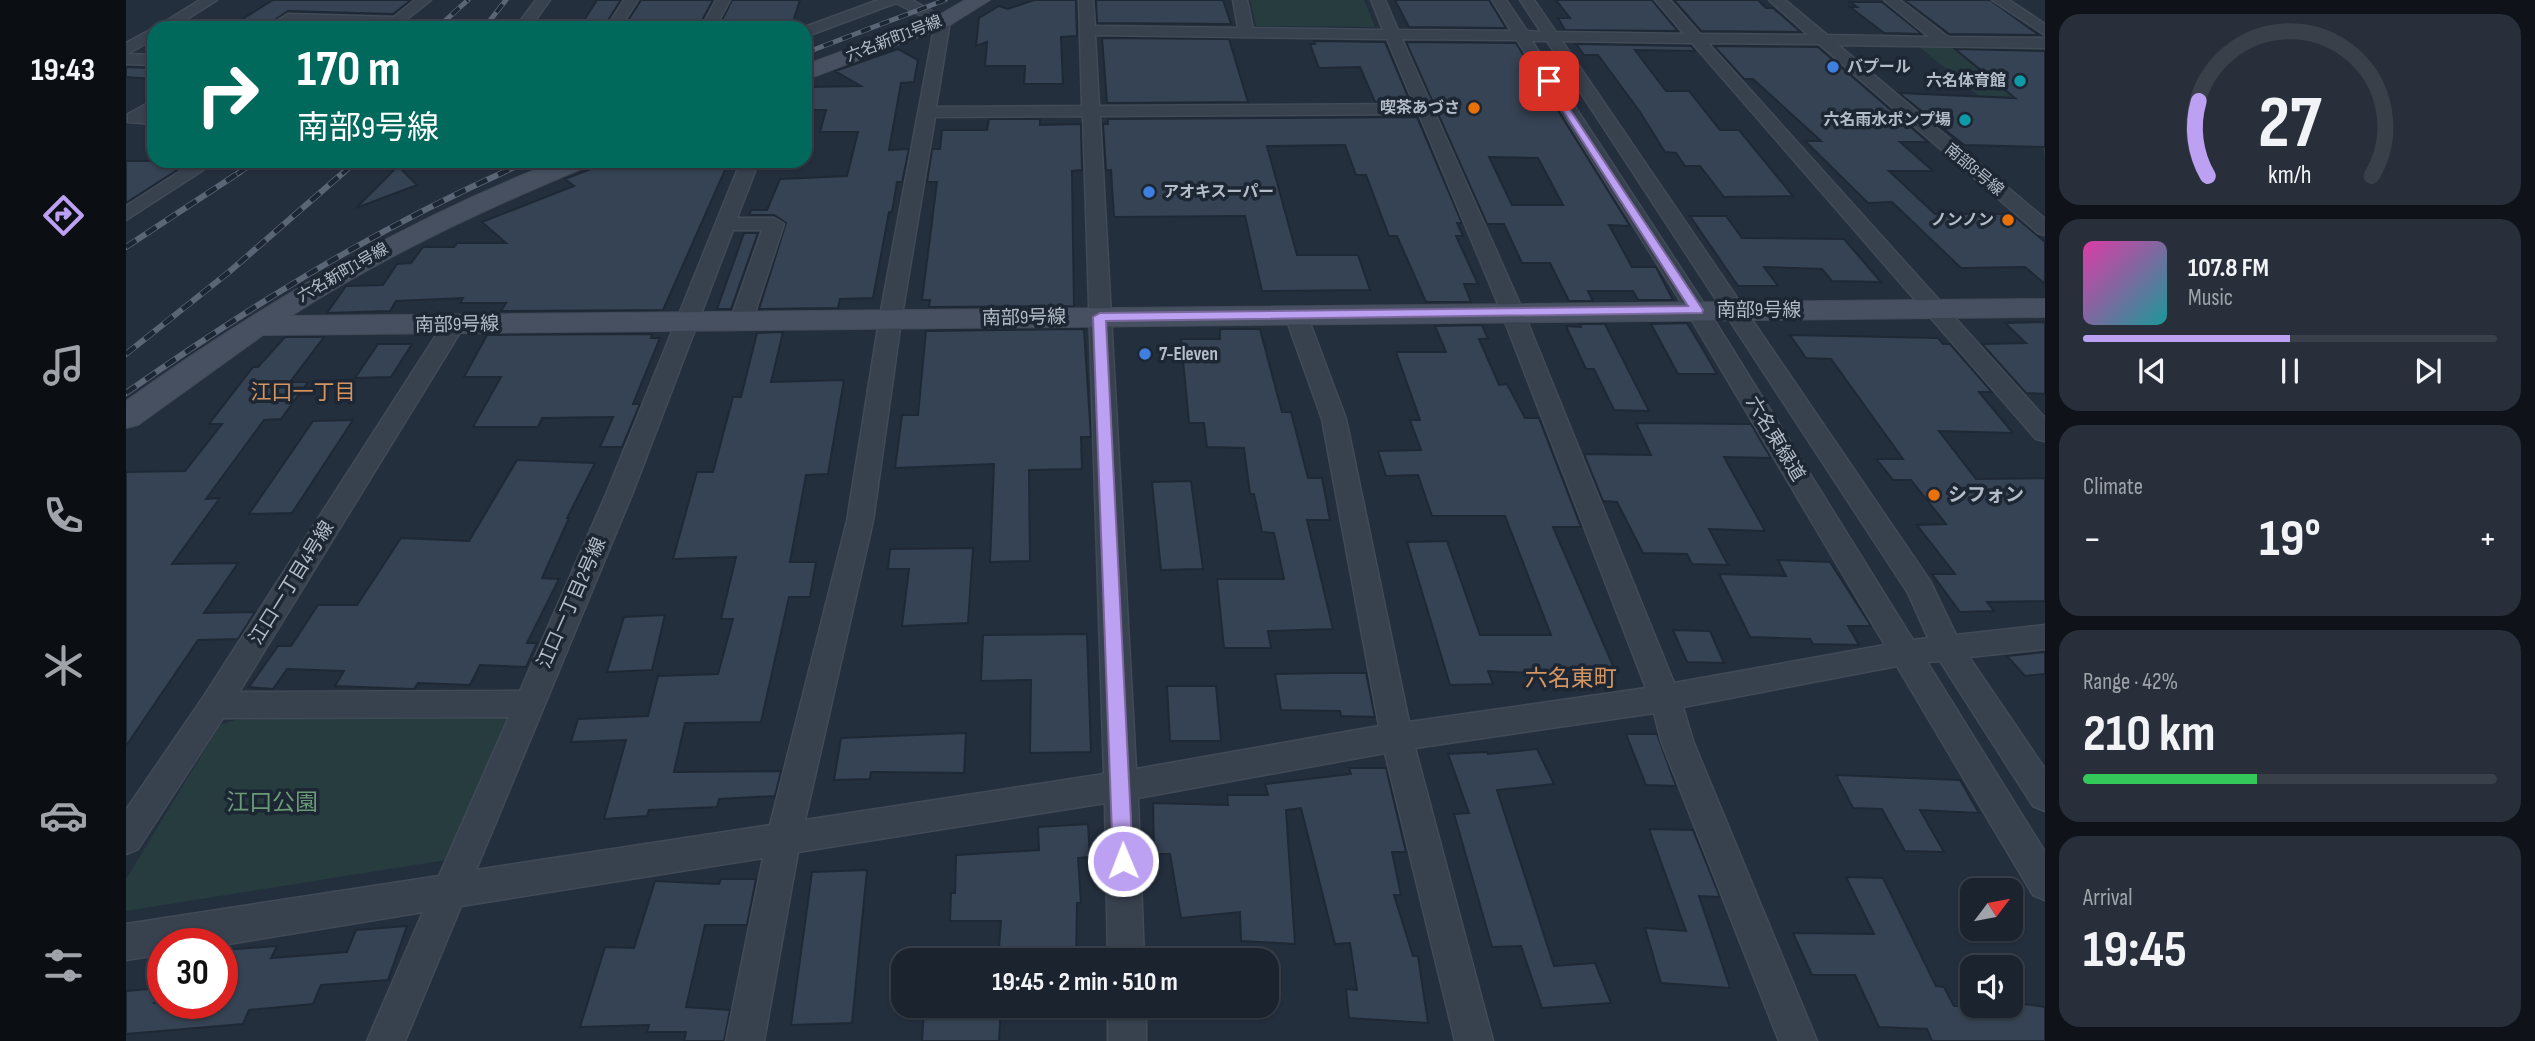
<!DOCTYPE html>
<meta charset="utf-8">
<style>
body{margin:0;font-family:"Sofia Sans Condensed","Noto Sans JP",sans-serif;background:#282f3a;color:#f1f3f6;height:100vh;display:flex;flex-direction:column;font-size:26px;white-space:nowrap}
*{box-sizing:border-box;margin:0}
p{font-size:23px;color:#a0a4aa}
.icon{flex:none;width:38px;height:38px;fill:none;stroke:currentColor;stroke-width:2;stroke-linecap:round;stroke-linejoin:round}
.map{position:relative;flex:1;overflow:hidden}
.side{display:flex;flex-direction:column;gap:14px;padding:14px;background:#0f1319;width:490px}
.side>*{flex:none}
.banner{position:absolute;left:21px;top:21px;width:665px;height:147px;border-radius:21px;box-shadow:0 2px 5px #0004,0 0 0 2px #39404a;background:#00695c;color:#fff;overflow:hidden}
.needle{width:46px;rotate:58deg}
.buttons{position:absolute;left:1834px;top:878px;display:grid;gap:14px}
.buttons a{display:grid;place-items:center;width:63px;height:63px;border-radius:14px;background:#1b232e;box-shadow:0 2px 5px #0004,0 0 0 2px #39404a;font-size:35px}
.speed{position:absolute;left:21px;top:928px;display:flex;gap:14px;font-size:35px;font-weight:700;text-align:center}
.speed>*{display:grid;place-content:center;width:91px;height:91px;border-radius:50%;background:#1b232e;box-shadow:0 2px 5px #0004,0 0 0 2px #39404a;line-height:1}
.speed .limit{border:10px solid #d22;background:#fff;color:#111}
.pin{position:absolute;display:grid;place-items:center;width:60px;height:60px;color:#fff;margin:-30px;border-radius:14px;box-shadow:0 4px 10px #0006}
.me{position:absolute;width:77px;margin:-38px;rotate:359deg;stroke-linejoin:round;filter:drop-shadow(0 0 5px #0008)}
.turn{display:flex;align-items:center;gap:24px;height:147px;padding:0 35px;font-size:32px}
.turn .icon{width:91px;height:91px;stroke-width:2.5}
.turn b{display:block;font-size:49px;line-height:60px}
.big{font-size:52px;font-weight:700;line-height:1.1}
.side .widget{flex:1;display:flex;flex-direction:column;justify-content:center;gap:10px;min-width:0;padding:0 24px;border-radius:21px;background:#282f3a}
.side .dial{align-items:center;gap:0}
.dial svg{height:182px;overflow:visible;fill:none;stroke:#39404a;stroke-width:7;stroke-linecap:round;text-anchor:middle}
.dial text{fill:#f1f3f6;stroke:none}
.song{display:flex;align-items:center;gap:21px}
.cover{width:84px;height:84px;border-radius:10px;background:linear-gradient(135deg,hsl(320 70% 55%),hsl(180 70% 35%))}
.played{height:7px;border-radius:4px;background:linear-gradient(90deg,#bca0f2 50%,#39404a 50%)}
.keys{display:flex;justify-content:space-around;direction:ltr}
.heat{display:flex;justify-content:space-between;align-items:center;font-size:38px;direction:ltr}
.charge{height:10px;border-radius:5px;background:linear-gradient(90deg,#34c759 42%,#39404a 0)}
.trip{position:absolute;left:765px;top:948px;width:388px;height:70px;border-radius:21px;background:#1b232e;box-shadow:0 2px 5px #0004,0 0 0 2px #39404a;font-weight:700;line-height:70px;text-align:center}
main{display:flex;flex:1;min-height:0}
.menu{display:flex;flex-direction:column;width:126px;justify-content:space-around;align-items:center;background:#0b0e12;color:#a0a4aa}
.menu .icon{width:49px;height:49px}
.menu .selected{color:#bca0f2}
.menu b{font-size:32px;color:#f1f3f6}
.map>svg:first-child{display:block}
</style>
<main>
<nav class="menu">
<b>19:43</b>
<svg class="icon selected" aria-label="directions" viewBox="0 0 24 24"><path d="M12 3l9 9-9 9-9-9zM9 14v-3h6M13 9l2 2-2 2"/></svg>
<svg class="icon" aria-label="music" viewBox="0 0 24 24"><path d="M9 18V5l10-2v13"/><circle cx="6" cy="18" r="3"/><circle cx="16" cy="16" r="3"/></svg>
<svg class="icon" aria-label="phone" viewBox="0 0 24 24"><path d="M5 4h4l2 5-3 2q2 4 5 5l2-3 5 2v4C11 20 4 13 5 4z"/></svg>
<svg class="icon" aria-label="climate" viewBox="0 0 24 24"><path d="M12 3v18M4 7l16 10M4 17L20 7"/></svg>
<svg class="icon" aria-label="car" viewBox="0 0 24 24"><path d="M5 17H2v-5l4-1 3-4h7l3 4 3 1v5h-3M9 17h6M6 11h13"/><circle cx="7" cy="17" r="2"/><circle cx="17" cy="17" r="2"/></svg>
<svg class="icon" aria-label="filters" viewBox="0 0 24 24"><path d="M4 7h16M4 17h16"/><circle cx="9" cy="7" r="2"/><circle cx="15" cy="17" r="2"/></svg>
</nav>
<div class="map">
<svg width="1919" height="1041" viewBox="0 0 1919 1041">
<rect width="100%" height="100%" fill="#242f3e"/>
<path fill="#263c3f" d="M1124 0H1238L1249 27 1130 26Z
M1792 46 1919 47V157L1917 149Z
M376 713 381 720 320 860 0 911V879L94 725 109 720Z"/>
<path fill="#364354" stroke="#1f2835" stroke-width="2" fill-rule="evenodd" d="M147 0H285L267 14 162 11 137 28H102Z
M471 0H495L477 28H453Z
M515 0H587L572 28H497Z
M606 0H674L665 28H592Z
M908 0H950L951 36 935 37 937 84H898L899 66H859L861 42 850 46 853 18 873 6 882 9Z
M970 0H1097L1105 24 971 23Z
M1269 0H1363L1380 28 1283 27Z
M1430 0H1526L1552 31 1439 30 1432 18H1444Z
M1548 0H1632L1640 8H1647L1675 32 1575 31Z
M1778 0H1864L1913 35 1823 34Z
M1724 2H1756L1796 34 1758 33 1724 7H1731Z
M976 38 1103 39 1122 102 981 103Z
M1188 41 1259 42 1284 101 1249 102 1234 67 1193 68 1184 44H1189Z
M1280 42 1390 43 1504 226 1483 225 1506 267H1530L1547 300H1512L1507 291H1462L1467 301H1443L1424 263H1396L1378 224H1361ZM1363 157 1412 158 1437 205H1386Z
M1450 44 1565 46 1569 51 1509 50 1540 91H1563L1594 130H1613L1667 196 1598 197 1574 166H1559L1550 153 1539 152 1514 112 1472 55H1458Z
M1588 46 1692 47 1802 142H1774L1807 171H1763L1809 214H1886L1919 242V284L1899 267 1835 268 1766 202 1742 203 1679 141H1695L1627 79H1618Z
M772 49 792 60 788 82 775 83 763 150 783 149 776 182H771L766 212H763L747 298 714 299 712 308 633 309 660 223 648 215H623L625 210H641L654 179 721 176 732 132H694L700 110H679V87L735 86 709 71Z
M1829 49 1919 51V147L1838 145 1773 93 1889 98Z
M0 67 28 68V79L0 77Z
M1291 117 1336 223H1331L1337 236H1330L1352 284H1338L1345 302H1300L1271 236H1263L1240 175H1230L1219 145 1141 146 1171 255H1232L1244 290 1136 291 1119 216 988 217 985 170H980L977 124H982V119Z
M863 119H914V125L955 124 956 170 946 171 948 306 803 307 804 300H796L811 182H801L806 149H814L816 130H861Z
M0 161H65L0 203Z
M485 161H603L537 310 375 311 380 303H334L337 298 270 301 264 311 201 313 220 286 257 285 271 264 285 263 297 247H328L331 243H380L356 222 448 186 439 179Z
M272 166 291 185 230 208Z
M1564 216H1600L1616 238 1718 239 1755 282 1706 281 1696 269 1638 267 1652 286H1612Z
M618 233H632L605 309H591Z
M1919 322V394L1900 393 1856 344 1900 343 1879 323Z
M1561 323 1579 353 1591 374H1552L1525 324Z
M1454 324H1479L1523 411 1488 410 1468 369H1460L1440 326 1455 327Z
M1356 325 1362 339H1353L1373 385 1381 384 1399 418H1413L1455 527H1427L1488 668H1430L1432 674 1362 671 1367 684 1324 685 1281 542 1321 541 1354 635H1425L1379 516H1306L1292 475 1260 476 1252 451 1295 450 1284 420H1294L1270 352H1320L1309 326Z
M958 329 965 437H955L956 469 903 470 904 561 864 562 868 464 769 468 776 415H792L800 331Z
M1094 329H1134L1156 412H1165L1182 478H1196L1204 520H1181L1207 629 1142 631 1145 648H1098L1091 579H1158L1148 533 1136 532 1128 494H1124L1118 448 1081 447 1078 423H1063L1055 339H1094Z
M657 332 645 382 718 380 702 474 680 475 664 562H690L684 597H663L635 722 559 723 548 772 655 771 649 796 593 799 591 807 523 810 521 816 478 819 500 740 445 742 452 719 522 716 532 676 592 674 607 619H595L610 557 547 559 571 472H587L607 397H615L631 333Z
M526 334 525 338H534L507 404H514L496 447H474L487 417 416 418 412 427H347L375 377H338L361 335Z
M1664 335 1812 338 1817 344H1824L1866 392H1853L1887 433 1813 431 1850 479 1919 478V601L1861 602 1868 611 1834 612 1806 574H1829L1791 525 1820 524 1785 480H1767L1750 459H1777L1705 359 1680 358Z
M159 337H198L164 382H182L155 419 138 420 80 499 94 498 46 564 112 563 78 613 129 612 112 639 72 640 0 746V472L59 471 96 424H83L127 367H132Z
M252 344H286L265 377 229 378Z
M227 420 166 513 123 514 187 421Z
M1510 423 1625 424 1645 458 1598 457 1639 531 1583 529 1602 565 1566 564 1561 554 1517 553 1491 502 1477 501 1458 454 1525 455Z
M391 460 469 463 441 518H443L416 578 433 579 401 643H411L400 667 354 665 344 685 292 683 288 689 209 686 218 671 161 669 147 689 123 687 152 646H165L192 605H231L275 538 343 541Z
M1065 481 1077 569 1035 570 1026 482Z
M847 548 842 623 776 626 783 569H762L764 549Z
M1652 560 1704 562 1745 626H1722L1733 645 1687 644 1684 639 1624 637 1593 574 1660 576Z
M539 615 526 670 481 672 498 617Z
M1547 630 1584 631 1598 663 1561 662Z
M961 634 965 752 904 753 905 680 855 681 857 635Z
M1919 652V674L1899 676 1881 656Z
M1207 673H1240L1249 717 1215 716 1214 711 1155 710 1149 674Z
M1041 686H1090L1095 741H1044Z
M840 733 838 773 745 772 744 779 708 780 715 738Z
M1500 734H1531L1550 786 1520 785Z
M1411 749 1428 784 1371 790 1428 966 1469 963 1485 1003 1416 1008 1395 946 1366 947 1328 814 1343 813 1322 754 1361 752 1362 754Z
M1223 768H1260L1280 852H1266L1275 895H1268L1287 956H1292L1302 1023 1223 1018 1220 989 1231 990 1224 943 1209 944 1175 808 1160 810 1169 944 1115 941 1114 912 1055 918 1044 854H1028L1027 803 1102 805 1101 795H1142L1139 784 1225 774Z
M1710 775 1834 780 1853 813 1794 810 1818 852 1779 851 1756 809 1727 808Z
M962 824 964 857 952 858 955 903H951L950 961H872L875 921H824L825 893H829L830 855 913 850 912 827Z
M1523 829 1567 830 1594 897 1573 896 1604 988 1535 983 1519 928 1560 931Z
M741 870 726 1023 665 1025 686 872Z
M1720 877 1757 878 1810 986 1818 987 1828 1006H1885V1002L1919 1007V1041H1806L1801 1029 1753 1027 1729 975H1686L1667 933 1748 934Z
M595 879H630L621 925H579L560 1007 604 1010 598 1041H558L560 1032H521L523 1025 454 1027 479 947 508 948 529 881 593 884Z
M281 926 262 980 195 985 187 1004 123 1010 117 1024 0 1034V991L35 988 28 1003H96V950L151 946 145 958 221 952 230 930Z
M875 1007 873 1041H796L798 1008Z"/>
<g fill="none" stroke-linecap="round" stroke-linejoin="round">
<g stroke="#414a57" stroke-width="3">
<path id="street" d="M74 0H91L47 28H29Z
M289 0H305L272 26 165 23 156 28H139L162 14 268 17Z
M410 0H424L404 28H389Z
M498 0H512L494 28H480Z
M590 0H604L589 28H575Z
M752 0H786L824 21 810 107 956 106 953 0H967L969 26 1112 28 1107 0H1121L1127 28 1257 30 1245 0H1259L1272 30 1385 31 1366 0H1380L1401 31 1415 32 1394 0H1408L1430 32 1558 34 1529 0H1544L1574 34 1682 35 1643 0H1659L1701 35 1803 37 1758 0H1774L1822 37 1919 38V48L1712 45 1919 219V235L1912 233 1693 44 1582 43 1919 418V441L1910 439 1566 43 1436 41 1804 581 1830 635 1919 625V649L1843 657 1919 769V811L1907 806 1814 661 1801 662 1919 852V900L1907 895 1771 666 1557 707 1567 741 1691 1041H1653L1535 741 1528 713 1289 748 1367 1041H1329L1259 753 1012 798 1018 961H982L979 803 672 852 638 1041H600L637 858 335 906 279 1041H241L297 912 96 945 37 943V954L0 960V924L313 876 383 717 97 718 12 849 0 854V810L78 696 316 326 327 319 338 326 113 692 394 691 481 492 615 161H633L611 218H648L658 224 626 321 615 328 604 321 636 230H607L507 492 350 870 644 825 721 521 753 321 809 23 770 3 684 35 679 36V28H676ZM969 35 1261 39 1288 104 973 106ZM1276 39 1391 40 1560 310 1759 645 1548 683 1397 311ZM1406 41H1421L1782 593 1802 638 1787 640 1582 310ZM1293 114 1375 311 1520 688 1283 722 1220 419 1181 315 1170 309 1159 315 1196 419 1253 726 1010 769 974 116ZM957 116 978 774 679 820 747 521 775 321 809 117Z
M1866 0H1883L1919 24V35Z
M28 28V39L1 54 28 55V65L0 64V43Z
M28 100V124L2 122V114Z
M70 161H91L0 220V206Z
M982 1006H1020V1041H982Z"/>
</g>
<g stroke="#414a57" stroke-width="2">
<path id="secondary" d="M839 0H864L824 25 679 80V65L810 17Z
M431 161H466L462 166C359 209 259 255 165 316L1919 299V317L137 335 12 425 0 428V401C135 304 276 222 431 161Z"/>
</g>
<use href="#street" fill="#38414e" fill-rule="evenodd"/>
<use href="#secondary" fill="#465061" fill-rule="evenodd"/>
<g stroke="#5a6575" stroke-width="5">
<path id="rail-far1" d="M311 28 342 0
M358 28 380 0
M679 53 819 0
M111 174 131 161
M216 174 231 161
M374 174 403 161"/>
</g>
<g stroke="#5a6575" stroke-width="6">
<path id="rail" d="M0 247 114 172
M0 354 103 272 218 172
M0 393C120 309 244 232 378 172"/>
</g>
<use href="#rail-far1" stroke="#1d2633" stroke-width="3.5" stroke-dasharray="10" stroke-linecap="butt"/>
<use href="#rail" stroke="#1d2633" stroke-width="4.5" stroke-dasharray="12" stroke-linecap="butt"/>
</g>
<path fill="#bca0f2" stroke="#7a689d" stroke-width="2" d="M1423 78 1577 310 1576 313 980 321 1007 861 1004 868 997 871 990 868 987 861 967 317 974 313 1562 306 1418 81Z"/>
<g fill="#3f7fe0" stroke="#1d2633" stroke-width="2.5">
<circle cx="1707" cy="67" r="7"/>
<circle cx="1023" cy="192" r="7"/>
<circle cx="1019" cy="354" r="7"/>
</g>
<g fill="#0f9aa8" stroke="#1d2633" stroke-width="2.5">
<circle cx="1894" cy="81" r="7"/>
<circle cx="1839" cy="120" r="7"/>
</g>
<g fill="#e8710a" stroke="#1d2633" stroke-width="2.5">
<circle cx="1348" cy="108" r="7"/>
<circle cx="1882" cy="220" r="7"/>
<circle cx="1808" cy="495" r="7"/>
</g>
<g text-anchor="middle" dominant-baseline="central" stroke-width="7" stroke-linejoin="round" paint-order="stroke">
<g font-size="16" fill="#b4bcc9" stroke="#1d2633">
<text transform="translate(768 39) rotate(-21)">六名新町1号線</text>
<text transform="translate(1848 170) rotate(40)">南部8号線</text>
<text transform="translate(217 273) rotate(-30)">六名新町1号線</text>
</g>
<g font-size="16" font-weight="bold" fill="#b4bcc9" stroke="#1d2633" text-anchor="end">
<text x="1721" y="67" text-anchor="start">バプール</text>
<text x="1880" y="81">六名体育館</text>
<text x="1334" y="108">喫茶あづさ</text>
<text x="1825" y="120">六名雨水ポンプ場</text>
<text x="1037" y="192" text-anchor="start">アオキスーパー</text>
<text x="1868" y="220">ノンノン</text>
</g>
<g font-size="19" fill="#b4bcc9" stroke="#1d2633">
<text x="1633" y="310">南部9号線</text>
<text transform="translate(898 318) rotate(-1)">南部9号線</text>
<text transform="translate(331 325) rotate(-1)">南部9号線</text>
<text transform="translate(1649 439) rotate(59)">六名東緑道</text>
<text transform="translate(166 583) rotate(-58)">江口一丁目4号線</text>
<text transform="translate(446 603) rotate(-66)">江口一丁目2号線</text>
</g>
<g font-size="19" font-weight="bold" fill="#b4bcc9" stroke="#1d2633" text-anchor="start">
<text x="1033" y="354">7-Eleven</text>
<text x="1822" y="495">シフォン</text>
</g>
<g font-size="21" fill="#d59563" stroke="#1d2633">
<text x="177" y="392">江口一丁目</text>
</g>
<g font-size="23" fill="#d59563" stroke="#1d2633">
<text x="1445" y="679">六名東町</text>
</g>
<g font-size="23" fill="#6b9a76" stroke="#1d2633">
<text x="146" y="803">江口公園</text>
</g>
</g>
</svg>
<div class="buttons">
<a><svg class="needle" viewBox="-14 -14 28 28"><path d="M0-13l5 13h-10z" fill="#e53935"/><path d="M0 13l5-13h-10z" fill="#a0a4aa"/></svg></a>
<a><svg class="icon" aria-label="sound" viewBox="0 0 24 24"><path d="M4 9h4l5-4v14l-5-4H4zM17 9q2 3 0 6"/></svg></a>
</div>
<div class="speed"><div class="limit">30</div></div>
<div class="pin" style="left:1423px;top:81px;background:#d93025"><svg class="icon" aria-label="arrive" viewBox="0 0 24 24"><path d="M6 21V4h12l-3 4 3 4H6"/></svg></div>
<svg class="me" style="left:997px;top:861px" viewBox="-20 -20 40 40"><circle r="17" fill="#bca0f2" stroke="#fff" stroke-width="3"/><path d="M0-11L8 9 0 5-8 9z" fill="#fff"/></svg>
<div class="trip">19:45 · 2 min · 510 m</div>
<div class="banner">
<div class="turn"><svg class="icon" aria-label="right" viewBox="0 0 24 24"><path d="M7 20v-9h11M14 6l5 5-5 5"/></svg><div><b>170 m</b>南部9号線</div></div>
</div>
</div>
<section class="side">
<div class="widget dial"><svg viewBox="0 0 100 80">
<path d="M14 69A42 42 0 1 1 86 69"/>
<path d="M14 69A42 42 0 0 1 10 36" stroke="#bca0f2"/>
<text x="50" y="56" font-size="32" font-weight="700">27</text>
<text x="50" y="72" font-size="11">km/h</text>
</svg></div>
<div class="widget">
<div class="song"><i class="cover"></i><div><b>107.8 FM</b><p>Music</p></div></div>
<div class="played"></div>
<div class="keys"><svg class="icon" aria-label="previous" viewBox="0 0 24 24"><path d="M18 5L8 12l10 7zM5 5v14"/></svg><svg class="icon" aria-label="pause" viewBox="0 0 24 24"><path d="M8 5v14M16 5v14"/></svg><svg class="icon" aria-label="next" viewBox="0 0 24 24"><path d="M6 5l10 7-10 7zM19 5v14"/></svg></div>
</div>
<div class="widget"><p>Climate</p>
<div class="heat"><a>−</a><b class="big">19°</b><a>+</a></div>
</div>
<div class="widget"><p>Range · 42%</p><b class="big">210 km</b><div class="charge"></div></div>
<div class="widget"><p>Arrival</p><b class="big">19:45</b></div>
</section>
</main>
